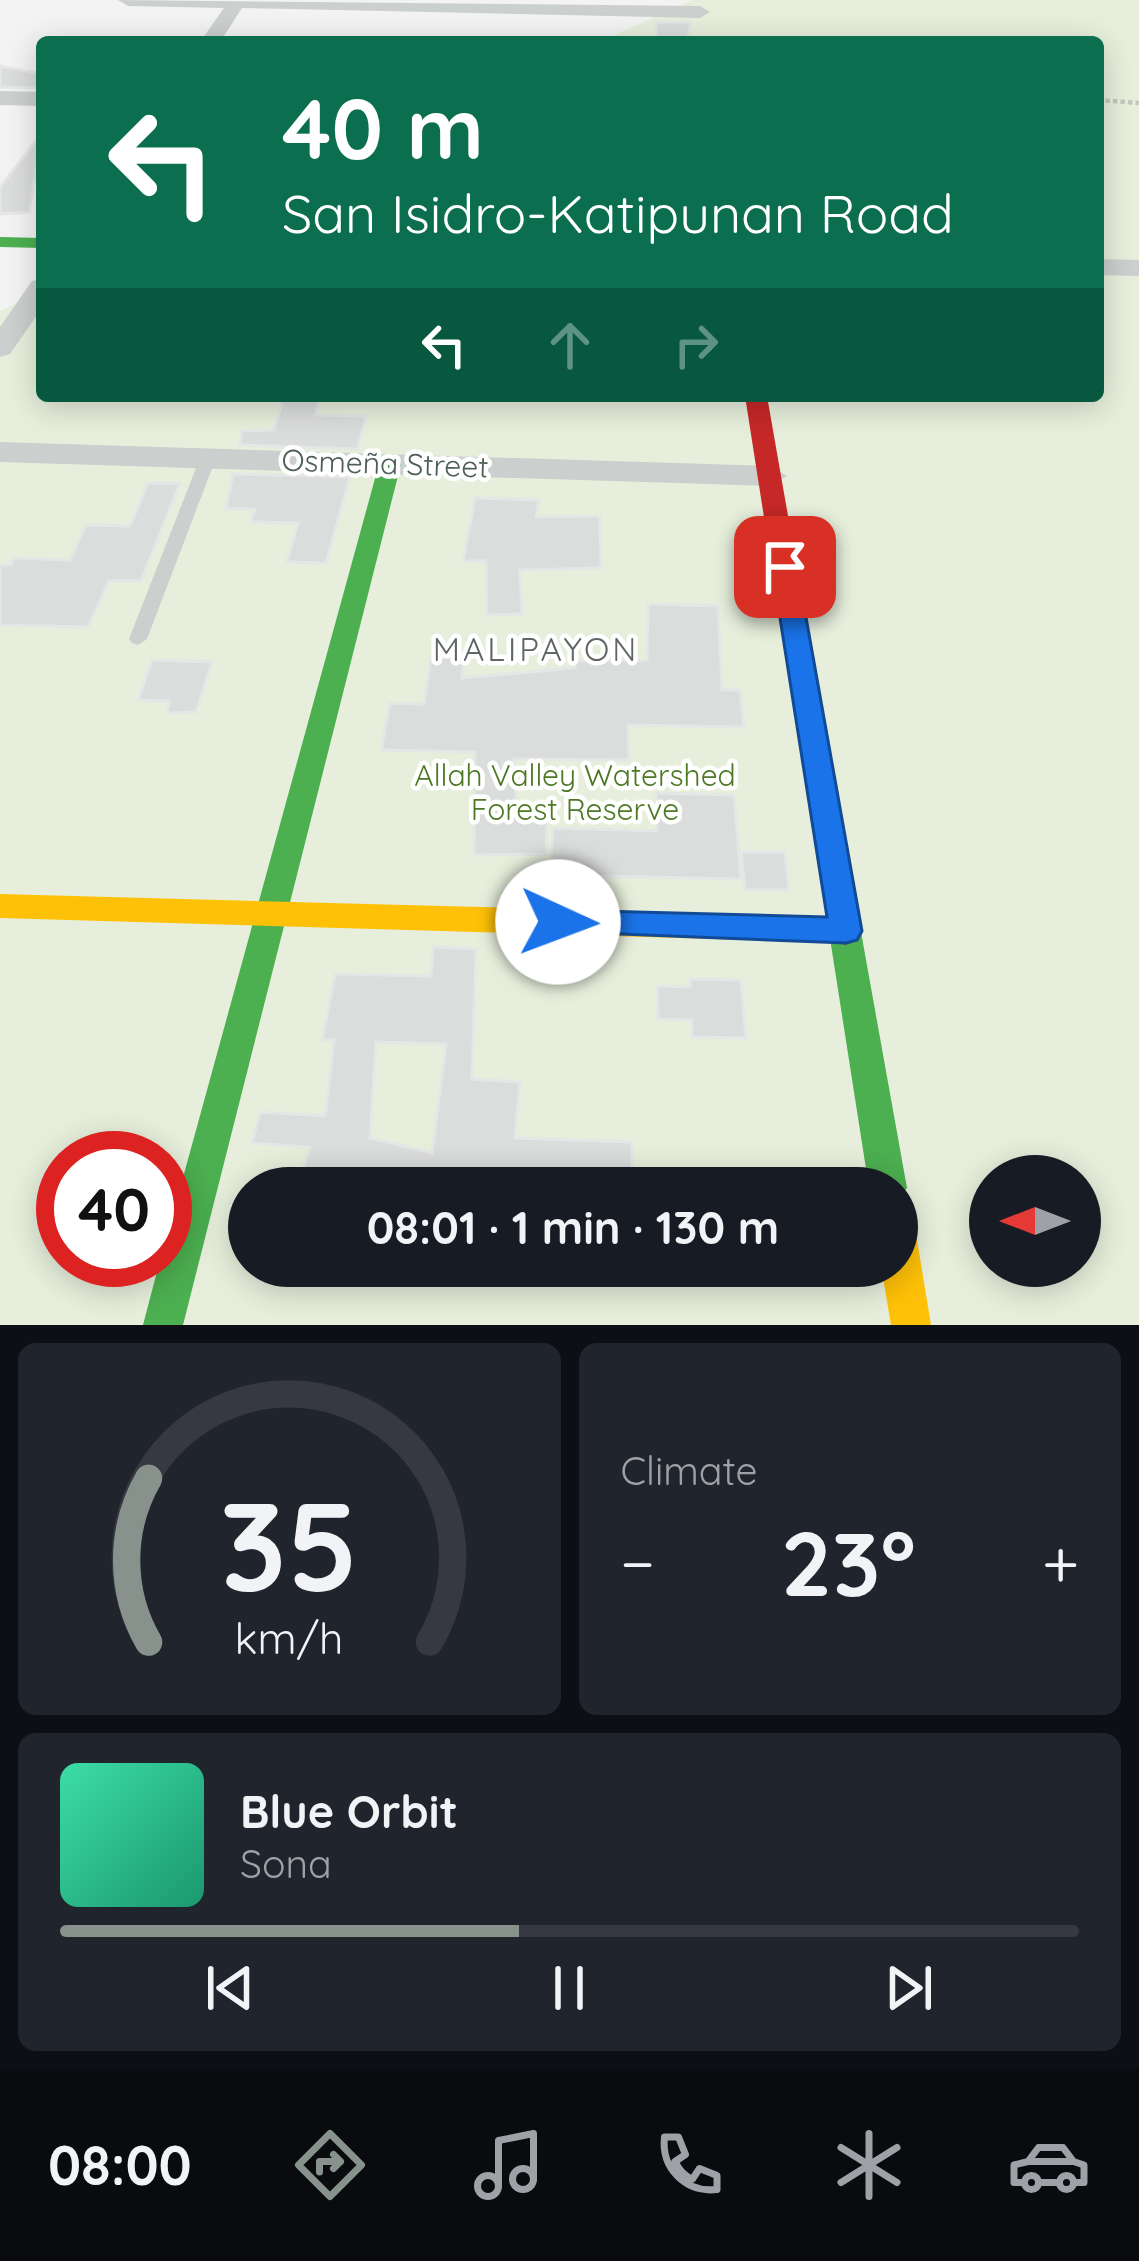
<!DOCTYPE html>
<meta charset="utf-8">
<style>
body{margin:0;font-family:Quicksand,sans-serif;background:#20242c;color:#f1f3f6;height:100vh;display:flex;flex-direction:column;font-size:45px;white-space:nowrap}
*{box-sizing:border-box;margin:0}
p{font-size:39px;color:#9ea1a6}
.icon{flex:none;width:66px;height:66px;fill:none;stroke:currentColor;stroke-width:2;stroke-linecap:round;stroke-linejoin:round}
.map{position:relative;height:1325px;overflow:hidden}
.details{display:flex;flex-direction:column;gap:18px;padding:18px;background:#0d0f14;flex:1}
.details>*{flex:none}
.top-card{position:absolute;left:36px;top:36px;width:1068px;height:366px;border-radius:12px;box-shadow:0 6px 30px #0003;background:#0b6e4f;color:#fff;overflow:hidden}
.needle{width:78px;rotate:270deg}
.controls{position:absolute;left:969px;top:1155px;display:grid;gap:24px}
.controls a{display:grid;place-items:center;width:132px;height:132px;border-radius:50%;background:#171b24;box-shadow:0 6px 30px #0003;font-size:60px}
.speed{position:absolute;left:36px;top:1131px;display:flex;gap:24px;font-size:60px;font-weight:700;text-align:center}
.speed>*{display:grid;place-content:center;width:156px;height:156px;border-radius:50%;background:#171b24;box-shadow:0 6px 30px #0003;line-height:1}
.speed .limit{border:18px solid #d22;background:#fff;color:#111}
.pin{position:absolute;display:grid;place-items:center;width:102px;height:102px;color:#fff;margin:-51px;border-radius:24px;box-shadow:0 6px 18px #0006}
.me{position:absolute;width:132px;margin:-66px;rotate:92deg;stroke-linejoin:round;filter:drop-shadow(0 0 9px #0008)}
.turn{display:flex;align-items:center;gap:42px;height:252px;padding:0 48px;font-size:54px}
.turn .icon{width:156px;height:156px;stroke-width:2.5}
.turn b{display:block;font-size:84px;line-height:102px}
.lanes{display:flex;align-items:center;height:114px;padding:0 48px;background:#0003;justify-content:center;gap:60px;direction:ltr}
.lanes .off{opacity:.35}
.big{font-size:90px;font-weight:700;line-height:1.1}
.details .tile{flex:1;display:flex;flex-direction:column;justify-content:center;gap:18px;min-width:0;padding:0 42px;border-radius:18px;background:#20242c}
.details .dial{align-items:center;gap:0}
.dial svg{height:312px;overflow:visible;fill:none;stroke:#363941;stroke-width:7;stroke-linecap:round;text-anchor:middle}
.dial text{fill:#f1f3f6;stroke:none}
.song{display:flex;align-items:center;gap:36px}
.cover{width:144px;height:144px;border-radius:18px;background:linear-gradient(135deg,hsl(160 70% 55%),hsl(160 70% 35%))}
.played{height:12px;border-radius:6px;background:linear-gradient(90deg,#87928d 45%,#363941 45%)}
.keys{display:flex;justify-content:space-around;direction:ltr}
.heat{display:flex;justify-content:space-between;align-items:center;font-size:66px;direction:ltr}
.details .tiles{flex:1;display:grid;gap:18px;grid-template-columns:1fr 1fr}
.tile:last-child{grid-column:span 2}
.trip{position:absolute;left:228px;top:1167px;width:690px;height:120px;border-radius:60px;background:#171b24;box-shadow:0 6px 30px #0003;font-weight:700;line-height:120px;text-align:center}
.tabs{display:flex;height:192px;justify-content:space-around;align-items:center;background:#090b0e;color:#9ea1a6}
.tabs .icon{width:84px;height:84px}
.tabs .active{color:#87928d}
.tabs b{font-size:54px;color:#f1f3f6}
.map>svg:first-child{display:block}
</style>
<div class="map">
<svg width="1139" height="1325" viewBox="0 0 1139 1325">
<rect width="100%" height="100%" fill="#f4f3f4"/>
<path fill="#e7efdc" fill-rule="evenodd" d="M692 0H1139V1325H0V311L42 292V396H1098V42H599ZM63 1158H165V1260H63ZM990 1176H1080V1266H990ZM249 1188H897V1266H249Z"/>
<path fill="#dbdcdc" stroke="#e5e6e6" stroke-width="3" fill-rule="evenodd" d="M656 22H691L687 42H657Z
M0 66 42 74V88L0 87Z
M42 133 29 212 0 214V187Z
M284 396H321L315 415 366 416 358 449 239 445 242 431 274 430Z
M233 474 350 477 326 563 287 562 298 523 251 522 255 509H226Z
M148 483H180L141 581H109L88 627 0 625V565H11L14 558 70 560 86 525 130 526Z
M475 498 539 500 536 517 600 516 601 568 520 570 522 614 487 615 486 561H463Z
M648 604 718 606 722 690H740L744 727 628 725 629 760 513 759 518 817 547 822 546 854 474 855 475 752 381 750 390 703 424 704 431 657 464 658 462 678 575 668V661L647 660Z
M152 660 212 662 196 712 167 713 170 701 138 700Z
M656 793 734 795 741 879 550 875 553 828 657 831Z
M741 852H785L789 890H745Z
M433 947 476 949 472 1079 520 1082 515 1138 632 1142V1188H297L310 1147 252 1143 260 1112 325 1116 334 1040H322L335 974 431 976ZM376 1042 446 1044 432 1153 370 1138Z
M690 979 741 980 746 1038 692 1037V1020L658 1019 657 986 690 987Z"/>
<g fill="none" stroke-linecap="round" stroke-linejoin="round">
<path stroke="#c2c8bf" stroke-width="4.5" stroke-dasharray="4.5 3" stroke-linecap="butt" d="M1098 100 1139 103"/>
<path fill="#cbcfcd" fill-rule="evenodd" d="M208 453 216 458 147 639 138 645 132 643 129 639 200 458Z"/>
<path fill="#cbcfcd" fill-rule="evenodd" d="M118 0 700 6 710 12 700 18 242 8 220 42H200L224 8 128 6Z
M0 91 42 92V106L0 105Z
M1098 259 1139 260V276L1098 275Z
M42 279V308L10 354 0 357V327L32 281Z
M0 442 770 466 787 476 770 486 0 462Z"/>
<path fill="#4caf50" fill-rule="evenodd" d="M0 237 42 238V248L0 247Z
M390 457 401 464 183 1325H143L160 1260H165V1243L379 464Z
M845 919 857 923 861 932 907 1188 897 1202V1188H869L829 932 833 923Z"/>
<path fill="#ffc107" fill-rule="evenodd" d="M0 894 846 917 858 921 862 930 858 939 846 943 0 918Z
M897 1222 911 1227 917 1240 931 1325H891L881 1266H897Z"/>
<path fill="#c62828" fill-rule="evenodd" d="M745 396H767L861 932 857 941 845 945 833 941 829 932Z"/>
</g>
<path fill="#1a73e8" stroke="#114b97" stroke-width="3" d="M785 559 797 567 862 931 857 940 846 943 547 931 542 922 547 913 558 910 827 917 772 567Z"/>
<g text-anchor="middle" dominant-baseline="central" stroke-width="9" stroke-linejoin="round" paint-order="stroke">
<g font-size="30" fill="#4c5e55" stroke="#fff">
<text transform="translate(385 463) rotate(2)">Osmeña Street</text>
</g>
<g font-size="30" fill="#4d7824" stroke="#fff">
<text x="575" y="775">Allah Valley Watershed<tspan x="575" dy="34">Forest Reserve</tspan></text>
</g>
<g font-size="33" letter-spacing="3" fill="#606663" stroke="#fff">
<text x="536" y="648">MALIPAYON</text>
</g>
</g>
</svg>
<div class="controls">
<a><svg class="needle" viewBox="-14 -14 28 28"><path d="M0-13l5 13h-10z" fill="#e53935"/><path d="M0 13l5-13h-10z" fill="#9ea1a6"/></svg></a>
</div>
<div class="speed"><div class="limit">40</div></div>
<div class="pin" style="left:785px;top:567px;background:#d93025"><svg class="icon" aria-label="arrive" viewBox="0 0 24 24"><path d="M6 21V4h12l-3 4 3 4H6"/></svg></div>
<svg class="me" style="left:558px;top:922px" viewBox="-20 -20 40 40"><circle r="19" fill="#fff"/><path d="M0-13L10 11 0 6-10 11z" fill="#1a73e8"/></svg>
<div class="trip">08:01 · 1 min · 130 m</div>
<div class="top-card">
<div class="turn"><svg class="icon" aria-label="left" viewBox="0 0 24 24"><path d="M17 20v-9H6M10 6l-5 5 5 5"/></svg><div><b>40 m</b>San Isidro-Katipunan Road</div></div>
<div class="lanes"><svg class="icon" aria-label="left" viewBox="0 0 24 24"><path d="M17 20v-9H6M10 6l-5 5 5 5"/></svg><svg class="icon off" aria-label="ahead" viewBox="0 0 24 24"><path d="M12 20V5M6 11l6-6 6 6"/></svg><svg class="icon off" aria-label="right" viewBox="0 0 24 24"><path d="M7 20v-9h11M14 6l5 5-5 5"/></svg></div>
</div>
</div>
<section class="details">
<div class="tiles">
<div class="tile dial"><svg viewBox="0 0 100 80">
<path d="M14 69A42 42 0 1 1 86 69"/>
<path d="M14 69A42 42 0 0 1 14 27" stroke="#87928d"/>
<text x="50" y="56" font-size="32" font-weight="700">35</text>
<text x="50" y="72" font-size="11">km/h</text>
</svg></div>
<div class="tile"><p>Climate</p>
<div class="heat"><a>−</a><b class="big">23°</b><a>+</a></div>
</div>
<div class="tile">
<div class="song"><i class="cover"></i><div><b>Blue Orbit</b><p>Sona</p></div></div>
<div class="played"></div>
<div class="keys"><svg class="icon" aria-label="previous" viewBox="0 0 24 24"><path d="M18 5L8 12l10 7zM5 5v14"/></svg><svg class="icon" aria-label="pause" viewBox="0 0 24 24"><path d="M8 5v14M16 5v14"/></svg><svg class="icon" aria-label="next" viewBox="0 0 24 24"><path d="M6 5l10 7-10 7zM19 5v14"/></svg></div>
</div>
</div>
</section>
<nav class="tabs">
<b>08:00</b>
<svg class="icon active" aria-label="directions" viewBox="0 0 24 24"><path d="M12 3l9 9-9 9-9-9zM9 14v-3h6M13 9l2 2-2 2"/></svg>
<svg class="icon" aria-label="music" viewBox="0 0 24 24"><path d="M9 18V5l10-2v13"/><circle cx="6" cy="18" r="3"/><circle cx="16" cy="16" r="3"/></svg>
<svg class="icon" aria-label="phone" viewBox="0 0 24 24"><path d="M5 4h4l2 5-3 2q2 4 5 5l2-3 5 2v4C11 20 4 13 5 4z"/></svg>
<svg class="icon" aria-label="climate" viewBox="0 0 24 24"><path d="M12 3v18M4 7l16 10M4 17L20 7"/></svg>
<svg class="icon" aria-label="car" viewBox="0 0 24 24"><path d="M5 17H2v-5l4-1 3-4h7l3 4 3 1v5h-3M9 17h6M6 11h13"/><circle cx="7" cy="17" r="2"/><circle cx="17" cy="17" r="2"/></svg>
</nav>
